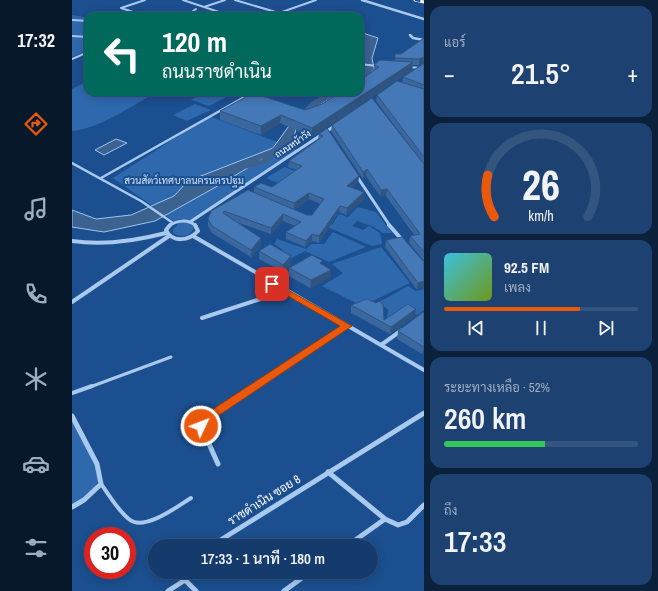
<!DOCTYPE html>
<html lang="th">
<meta charset="utf-8">
<style>
body{margin:0;font-family:"Archivo Narrow",Sarabun,sans-serif;background:#1d4271;color:#f1f3f6;height:100vh;display:flex;flex-direction:column;font-size:15px;white-space:nowrap}
*{box-sizing:border-box;margin:0}
p{font-size:13px;color:#9dadc1}
.icon{flex:none;width:22px;height:22px;fill:none;stroke:currentColor;stroke-width:2;stroke-linecap:round;stroke-linejoin:round}
.map{position:relative;flex:1;overflow:hidden}
.details{display:flex;flex-direction:column;gap:6px;padding:6px;background:#0b203b;width:234px}
.details>*{flex:none}
.guide{position:absolute;left:12px;top:12px;width:280px;height:84px;border-radius:12px;box-shadow:0 2px 10px #0003,0 0 0 1px #33557e;background:#00695c;color:#fff;overflow:hidden}
.speed{position:absolute;left:12px;top:527px;display:flex;gap:8px;font-size:20px;font-weight:700;text-align:center}
.speed>*{display:grid;place-content:center;width:52px;height:52px;border-radius:50%;background:#143b6b;box-shadow:0 2px 10px #0003,0 0 0 1px #33557e;line-height:1}
.speed .limit{border:6px solid #d22;background:#fff;color:#111}
.pin{position:absolute;display:grid;place-items:center;width:34px;height:34px;color:#fff;margin:-17px;border-radius:8px;box-shadow:0 2px 6px #0006}
.me{position:absolute;width:44px;margin:-22px;rotate:47deg;stroke-linejoin:round;filter:drop-shadow(0 0 3px #0008)}
.turn{display:flex;align-items:center;gap:14px;height:84px;padding:0 12px;font-size:18px}
.turn .icon{width:52px;height:52px;stroke-width:2.5}
.turn b{display:block;font-size:28px;line-height:34px}
.big{font-size:30px;font-weight:600;line-height:1.1}
.details .tile{flex:1;display:flex;flex-direction:column;justify-content:center;gap:6px;min-width:0;padding:0 14px;border-radius:12px;background:#1d4271}
.details .dial{align-items:center;gap:0}
.dial svg{height:104px;overflow:visible;fill:none;stroke:#33557e;stroke-width:7;stroke-linecap:round;text-anchor:middle}
.dial text{fill:#f1f3f6;stroke:none}
.song{display:flex;align-items:center;gap:12px}
.cover{width:48px;height:48px;border-radius:6px;background:linear-gradient(135deg,hsl(190 70% 55%),hsl(80 70% 35%))}
.played{height:4px;border-radius:2px;background:linear-gradient(90deg,#ea580c 70%,#33557e 70%)}
.keys{display:flex;justify-content:space-around;direction:ltr}
.heat{display:flex;justify-content:space-between;align-items:center;font-size:22px;direction:ltr}
.charge{height:6px;border-radius:3px;background:linear-gradient(90deg,#34c759 52%,#33557e 0)}
.trip{position:absolute;left:76px;top:539px;width:230px;height:40px;border-radius:20px;background:#143b6b;box-shadow:0 2px 10px #0003,0 0 0 1px #33557e;font-weight:600;line-height:40px;text-align:center}
main{display:flex;flex:1;min-height:0}
.tab-bar{display:flex;flex-direction:column;width:72px;justify-content:space-around;align-items:center;background:#08182b;color:#9dadc1}
.tab-bar .icon{width:28px;height:28px}
.tab-bar .active{color:#ea580c}
.tab-bar b{font-size:18px;color:#f1f3f6}
.map>svg:first-child{display:block}
</style>
<main>
<nav class="tab-bar">
<b>17:32</b>
<svg class="icon active" aria-label="directions" viewBox="0 0 24 24"><path d="M12 3l9 9-9 9-9-9zM9 14v-3h6M13 9l2 2-2 2"/></svg>
<svg class="icon" aria-label="music" viewBox="0 0 24 24"><path d="M9 18V5l10-2v13"/><circle cx="6" cy="18" r="3"/><circle cx="16" cy="16" r="3"/></svg>
<svg class="icon" aria-label="phone" viewBox="0 0 24 24"><path d="M5 4h4l2 5-3 2q2 4 5 5l2-3 5 2v4C11 20 4 13 5 4z"/></svg>
<svg class="icon" aria-label="climate" viewBox="0 0 24 24"><path d="M12 3v18M4 7l16 10M4 17L20 7"/></svg>
<svg class="icon" aria-label="car" viewBox="0 0 24 24"><path d="M5 17H2v-5l4-1 3-4h7l3 4 3 1v5h-3M9 17h6M6 11h13"/><circle cx="7" cy="17" r="2"/><circle cx="17" cy="17" r="2"/></svg>
<svg class="icon" aria-label="filters" viewBox="0 0 24 24"><path d="M4 7h16M4 17h16"/><circle cx="9" cy="7" r="2"/><circle cx="15" cy="17" r="2"/></svg>
</nav>
<div class="map">
<svg width="352" height="591" viewBox="0 0 352 591">
<rect width="100%" height="100%" fill="#1b4f8f"/>
<path fill="#2e69ad" d="M0 15 16 18V50L0 57Z
M16 81V92H85C61 105 27 129 0 131V89Z
M133 92H164L137 106 119 100Z
M123 104 139 110 115 121 101 115Z
M137 116 226 150 118 224 122 227C120 237 108 238 101 233V229L106 225 103 222 41 178Z
M213 167 249 181 210 185 194 178Z
M286 207 304 212 320 233H311L302 227 280 219 285 221 280 226 291 230 297 226 308 233 310 244 300 246 253 226 254 224 260 225 267 214 276 217Z
M261 232 294 247 257 262 233 251 218 259 206 253 211 250 202 244 205 239 234 249 239 244H252Z
M309 247 338 283 290 306 250 286 271 273 260 264Z
M336 286 344 291 352 289V310L345 315 335 309 314 323 316 310 307 302Z
M0 419C8 434 30 466 25 483 22 493 8 500 0 506Z"/>
<path fill="#3c6290" stroke="#9cc4f0" d="M288 32 306 38 300 58 302 69 293 82 288 85Z
M268 92H277L224 129 221 141 142 188 83 221 32 232 0 227V210L24 219 59 215 102 196 116 181 201 148 219 123Z
M44 139 55 143 32 155 23 150Z"/>
<g fill="none" stroke-linecap="round" stroke-linejoin="round">
<path fill="#3c6290" fill-rule="evenodd" d="M258 92H268L245 106 231 121H225V117L239 102Z
M211 140 215 143 195 163 169 170 165 167 168 164 189 160 208 141Z"/>
<path stroke="#a9c9ee" stroke-width="2" d="M73 0 49 8 73 16
M111 0 159 16
M163 0 207 13 244 0
M132 7 153 0
M124 9 121 11 129 16
M162 16 172 12
M0 20 16 21
M0 36 16 37
M0 59 16 52
M288 64 305 66
M336 67 349 68
M167 100 180 92"/>
<path stroke="#a9c9ee" stroke-width="2.5" d="M0 163 69 201 101 223
M29 178 169 99"/>
<path stroke="#a9c9ee" stroke-width="3" d="M18 387 99 357"/>
<path stroke="#a9c9ee" stroke-width="4" d="M0 393 20 386
M29 484C38 496 46 511 58 520 73 531 106 506 119 498"/>
<path stroke="#a9c9ee" stroke-width="2.5" d="M290 0 352 19
M338 35 341 38 352 40"/>
<path stroke="#a9c9ee" stroke-width="3" d="M284 175 318 226
M118 222 264 125
M97 226C105 220 116 219 124 226"/>
<path stroke="#a9c9ee" stroke-width="4" d="M98 225 94 230C100 243 117 241 126 231L123 225
M317 225 331 241
M121 236 352 370
M0 241C32 246 63 241 94 233
M0 302 97 236
M130 318 213 291
M309 345 330 330
M184 387 275 326"/>
<path stroke="#a9c9ee" stroke-width="5" d="M0 416 25 464 29 484 12 500 0 507
M146 464 129 426 131 422 186 386
M256 472 313 519 326 525 335 522 352 505
M139 546 352 413
M275 546 313 519
M111 572 113 580 124 591
M96 591 113 580
M212 591 238 572"/>
<g stroke="#fff" stroke-width="3">
<path id="rail" d="M343 0 352 2"/>
</g>
<use href="#rail" stroke="#1b4f8f" stroke-width="2" stroke-dasharray="5.5" stroke-linecap="butt"/>
</g>
<path fill="#3a679d" fill-rule="evenodd" d="M352 38V62L347 65H341L340 70 240 137 208 123 189 135 148 120V111L233 110 250 104 301 71 302 65 323 61V54H329Z
M352 63V261L337 243 338 236 342 235 314 196H308L294 176 291 179 259 131 260 125 351 163 304 101 305 95 330 83 331 77Z
M255 128 287 176 286 183 280 187 292 199 274 215 267 212 247 243 240 241 233 247 214 239V232L223 226 211 221 199 234 164 222 189 245 179 257 140 233 136 226V219L182 193V187H200L225 170 216 167 217 161 246 139 247 134ZM237 199 248 204 240 215H235L222 210Z
M314 240 351 261 345 290 313 247Z
M187 251 219 264 211 272 187 259Z
M251 264 259 277 238 288 217 276V268Z
M279 305 312 320 344 309 343 316 318 334 279 313Z
M352 313V353L350 354 325 339 326 331Z"/>
<path fill="#305480" d="M352 57V62L347 65V59Z
M341 62 340 70 240 137V128Z
M209 115 208 123 189 135V126Z
M295 169 294 176 291 179V172Z
M287 176 286 183 275 192V186Z
M315 189 314 196H308L309 190Z
M292 192V199L274 215 275 208Z
M237 193V199L222 210V203Z
M268 206 267 212 247 243V236Z
M211 214V221L199 234V228Z
M240 234V241L233 247 234 241Z
M189 238V245L179 257V250Z
M219 256V264L211 272V265Z
M259 270V277L238 288 239 280Z
M352 281V288L345 290 346 283Z
M344 309 343 316 318 334 319 327Z
M352 347V353L350 354Z"/>
<path fill="#4478b7" stroke="#305480" d="M352 38V57L347 59 323 58V54H329Z
M308 60 341 62 240 128 209 115 189 126 148 111 181 93 233 110 250 104 269 92H288V80L307 67 302 65Z
M352 63V85L331 77 351 64Z
M325 81 352 89V157L305 95Z
M300 98 351 163 352 164V252L338 236 348 234 315 189 309 190 295 169 291 172 260 125Z
M255 128 287 176 275 186 292 192 275 208 268 206 247 236 240 234 234 241 214 232 229 222 211 214 199 228 152 211 151 213 189 238 179 250 140 226 136 219 139 211 176 190 235 215H240L252 199 237 193 222 203 182 187 189 183 200 187 230 166 217 161 251 136 247 134Z
M330 237 351 261H352V281L346 283 314 240Z
M198 244 219 256 211 265 187 251Z
M240 255 251 261 248 263 259 270 239 280 217 268Z
M295 299 304 303 307 301 311 304 312 320 336 304 344 309 319 327 279 305Z
M351 312 352 313V347L326 331Z"/>
<path fill="#ea580c" stroke="#983908" d="M200 281 280 326 137 422 133 429H126L124 426 129 417 268 326 197 285V282Z"/>
<g text-anchor="middle" dominant-baseline="central" stroke-width="4" stroke-linejoin="round" paint-order="stroke">
<g font-size="9" fill="#fff" stroke="#1b4f8f">
<text transform="translate(221 144) rotate(-34)">ถนนหน้าวัง</text>
</g>
<g font-size="10" fill="#cfe3fa" stroke="#1b4f8f">
<text x="112" y="180">สวนสัตว์เทศบาลนครนครปฐม</text>
</g>
<g font-size="12" fill="#fff" stroke="#1b4f8f">
<text transform="translate(192 500) rotate(-32)">ราชดำเนิน ซอย 8</text>
</g>
</g>
</svg>
<div class="speed"><div class="limit">30</div></div>
<div class="pin" style="left:200px;top:284px;background:#d93025"><svg class="icon" aria-label="arrive" viewBox="0 0 24 24"><path d="M6 21V4h12l-3 4 3 4H6"/></svg></div>
<svg class="me" style="left:129px;top:426px" viewBox="-20 -20 40 40"><circle r="17" fill="#ea580c" stroke="#fff" stroke-width="3"/><path d="M0-11L8 9 0 5-8 9z" fill="#fff"/></svg>
<div class="trip">17:33 · 1 นาที · 180 m</div>
<div class="guide">
<div class="turn"><svg class="icon" aria-label="left" viewBox="0 0 24 24"><path d="M17 20v-9H6M10 6l-5 5 5 5"/></svg><div><b>120 m</b>ถนนราชดำเนิน</div></div>
</div>
</div>
<section class="details">
<div class="tile"><p>แอร์</p>
<div class="heat"><a>−</a><b class="big">21.5°</b><a>+</a></div>
</div>
<div class="tile dial"><svg viewBox="0 0 100 80">
<path d="M14 69A42 42 0 1 1 86 69"/>
<path d="M14 69A42 42 0 0 1 9 37" stroke="#ea580c"/>
<text x="50" y="56" font-size="32" font-weight="700">26</text>
<text x="50" y="72" font-size="11">km/h</text>
</svg></div>
<div class="tile">
<div class="song"><i class="cover"></i><div><b>92.5 FM</b><p>เพลง</p></div></div>
<div class="played"></div>
<div class="keys"><svg class="icon" aria-label="previous" viewBox="0 0 24 24"><path d="M18 5L8 12l10 7zM5 5v14"/></svg><svg class="icon" aria-label="pause" viewBox="0 0 24 24"><path d="M8 5v14M16 5v14"/></svg><svg class="icon" aria-label="next" viewBox="0 0 24 24"><path d="M6 5l10 7-10 7zM19 5v14"/></svg></div>
</div>
<div class="tile"><p>ระยะทางเหลือ · 52%</p><b class="big">260 km</b><div class="charge"></div></div>
<div class="tile"><p>ถึง</p><b class="big">17:33</b></div>
</section>
</main>
